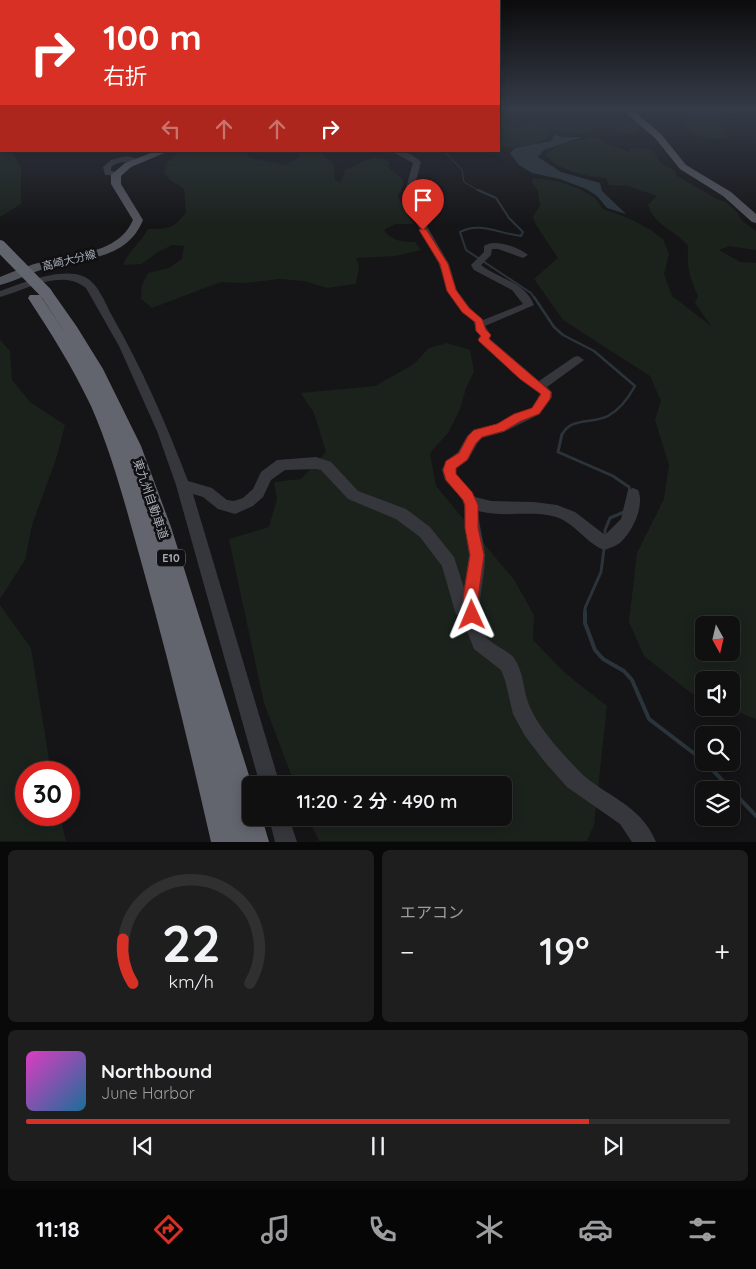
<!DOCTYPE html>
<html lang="ja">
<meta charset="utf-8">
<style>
body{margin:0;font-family:Quicksand,"Noto Sans JP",sans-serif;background:#1e1e1f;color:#f1f3f6;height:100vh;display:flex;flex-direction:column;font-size:19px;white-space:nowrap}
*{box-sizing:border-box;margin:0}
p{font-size:16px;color:#9c9d9f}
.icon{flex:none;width:28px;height:28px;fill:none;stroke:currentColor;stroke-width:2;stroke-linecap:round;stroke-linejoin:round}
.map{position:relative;height:842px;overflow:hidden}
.details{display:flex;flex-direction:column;gap:8px;padding:8px;background:#090909;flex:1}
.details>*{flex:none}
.guide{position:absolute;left:0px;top:0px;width:500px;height:152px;box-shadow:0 2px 12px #0003,0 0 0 1px #303031;background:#d93025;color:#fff;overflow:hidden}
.needle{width:32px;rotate:172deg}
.tools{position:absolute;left:695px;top:616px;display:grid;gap:10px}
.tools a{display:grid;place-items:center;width:45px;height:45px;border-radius:8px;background:#101011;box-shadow:0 2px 12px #0003,0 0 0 1px #303031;font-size:25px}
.speed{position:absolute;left:15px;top:761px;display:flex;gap:10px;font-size:25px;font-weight:700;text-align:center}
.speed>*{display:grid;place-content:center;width:65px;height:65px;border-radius:50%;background:#101011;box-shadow:0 2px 12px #0003,0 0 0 1px #303031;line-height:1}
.speed .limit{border:8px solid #d22;background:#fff;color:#111}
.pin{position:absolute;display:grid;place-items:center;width:42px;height:42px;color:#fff;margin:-51px -21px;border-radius:50% 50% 50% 0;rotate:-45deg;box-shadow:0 0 5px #0007}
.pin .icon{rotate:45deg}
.me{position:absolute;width:55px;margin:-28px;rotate:359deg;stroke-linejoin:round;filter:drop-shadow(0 0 4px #0008)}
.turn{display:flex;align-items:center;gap:18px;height:105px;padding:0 20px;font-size:22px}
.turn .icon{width:65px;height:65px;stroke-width:2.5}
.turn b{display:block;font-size:35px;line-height:42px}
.lanes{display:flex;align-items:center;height:48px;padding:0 20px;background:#0003;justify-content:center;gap:25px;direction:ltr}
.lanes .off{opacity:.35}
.big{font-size:38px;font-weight:600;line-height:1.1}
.details .tile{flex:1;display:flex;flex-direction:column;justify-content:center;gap:8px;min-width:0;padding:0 18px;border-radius:8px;background:#1e1e1f}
.details .dial{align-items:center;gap:0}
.dial svg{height:130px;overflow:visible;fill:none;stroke:#303031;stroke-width:7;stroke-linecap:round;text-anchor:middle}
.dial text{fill:#f1f3f6;stroke:none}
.song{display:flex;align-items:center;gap:15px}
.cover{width:60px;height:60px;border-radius:8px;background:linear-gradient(135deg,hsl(310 70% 55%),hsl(200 70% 35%))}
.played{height:5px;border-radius:2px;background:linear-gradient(90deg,#d93025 80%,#303031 80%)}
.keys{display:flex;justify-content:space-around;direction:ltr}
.heat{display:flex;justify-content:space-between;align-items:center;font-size:28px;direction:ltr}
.details .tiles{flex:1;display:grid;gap:8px;grid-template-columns:1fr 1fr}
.tile:last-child{grid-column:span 2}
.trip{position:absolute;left:242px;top:776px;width:270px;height:50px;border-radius:8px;background:#101011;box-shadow:0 2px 12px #0003,0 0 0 1px #303031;font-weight:600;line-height:50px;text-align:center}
.menu{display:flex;height:80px;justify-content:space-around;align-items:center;background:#060607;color:#9c9d9f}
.menu .icon{width:35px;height:35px}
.menu .selected{color:#d93025}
.menu b{font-size:22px;color:#f1f3f6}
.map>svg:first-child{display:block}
</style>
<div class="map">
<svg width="756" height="842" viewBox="0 0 756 842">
<rect width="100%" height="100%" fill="#151517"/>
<path fill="#1b221c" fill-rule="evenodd" d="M0 109 1 151H12L21 167V204L0 217Z
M544 109H628L631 116 581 114Z
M687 109H734L738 112 720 117 718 122 727 134 726 138C707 142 685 134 680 114L688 113 689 111Z
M550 117 622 119 641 125 634 135C621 135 613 127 600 124L595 128 593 132C577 135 565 131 549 129L546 131 547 138C539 145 509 149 499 146V120C518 133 515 128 533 121 539 119 545 118 550 117Z
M593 136 600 138 604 143 630 152V148L653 149 659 162 674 170 677 176 717 199 726 202 737 212 741 220 756 231V250L729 246 719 250 740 262 756 263V719L727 708H731V680H704V698L691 693 644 656 629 622 637 553 664 499 669 465 655 420 661 401 650 376 563 320 534 279 558 258 536 225 533 217 540 205 538 191 532 183 533 178 557 181 580 189 595 198 603 209 628 218 651 230 663 239 669 254 664 274 672 296 711 326 695 303 698 296C689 275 687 269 688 246 675 229 656 228 648 205L657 196 629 186 609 185 606 178C585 177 559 170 545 155 553 149 564 143 574 141 581 139 587 140 593 136ZM704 625H731V652H704Z
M181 151H244L250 158 285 165 296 159 301 151H319L334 164 335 181 341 182 345 170C357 165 379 149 390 163L388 167 403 179V186L398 196 413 224H395L384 230C391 241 403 242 415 242L421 250 394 256 356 258 359 266 356 284 327 288 304 281 279 279 245 283 221 282 152 308 141 299 142 285 148 273 169 268 182 259 184 246 172 245 156 253 142 264 123 265C129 250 140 244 148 229 168 229 174 229 186 212L184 189 170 180 164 173 166 163Z
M0 340 10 351 12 380 30 402 65 425 56 459 32 525 25 560 0 599Z
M447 343 470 350 474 372 466 388 460 409 448 433 430 453 436 486 515 581 534 615 533 640 565 673 607 706 594 825 587 841H319L308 818H504V785H295L264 703 229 539 269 527 277 499 274 482 301 479 326 452 314 413 301 393 375 386 414 364 429 348Z
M0 605 31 648 51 772H26V815H60L66 841H0Z"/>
<path fill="#2b343b" d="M555 134 562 137H582L544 150 538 157 561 172 600 183 602 191 626 214 607 208 597 196 586 189 560 179 532 173 519 165 510 153 515 148 551 141Z"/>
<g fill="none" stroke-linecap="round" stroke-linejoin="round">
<path stroke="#2b343b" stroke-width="1" d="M731 126 727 120 728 118 746 114 740 109
M444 151 462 170 464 182 481 192"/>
<path stroke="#2b343b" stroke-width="2" d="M478 190 496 198 509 218 523 232 521 236C500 234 480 221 460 232L466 250 531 293 534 298"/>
<path stroke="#2b343b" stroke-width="2.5" d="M534 297 554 327 563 335 594 351 635 386C629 397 619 410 608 416 593 424 570 417 562 435"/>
<path stroke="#2b343b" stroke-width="3" d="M562 434 558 452 613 476 629 487 630 490
M605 538V530L610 518 624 512
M585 613V608L601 572 604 549"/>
<path stroke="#2b343b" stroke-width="4" d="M585 612V623L595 650 603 659 624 671 632 680 649 719 704 761
M705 762 756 816"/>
<path fill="#36373c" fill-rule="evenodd" d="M391 151C403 151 412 153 421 162L411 199 449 264 457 291 470 308 483 320 523 304 512 290 474 270 471 265 484 252V246C494 238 518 247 528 255L523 258 498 249H492L491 255 481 265C499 279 525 282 534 305L485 326 491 335 489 338 539 381 574 357 578 356 584 360 547 387 552 392V397L540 414 504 432 482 438 477 444 468 460 456 469V474L475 497 491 501 534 502 557 505 575 512 605 535 621 519 628 490 633 488 638 490C645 505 633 530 622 541 617 546 610 548 604 550 586 543 575 523 556 517 531 510 504 518 478 511 479 526 484 541 485 556 485 582 475 602 483 631 487 644 506 648 514 658 524 672 523 690 529 705 539 729 561 752 579 771 605 797 640 803 656 842H632L620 824 567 787 544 761 525 736 513 714 505 680 501 670 474 649 467 631 465 620 456 614 454 608 442 566 420 537 396 519 348 499 321 470 316 469 285 470 271 480 263 497 253 506 235 514 218 509 203 497 193 494 280 785H260L176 485 157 431 119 346 86 288C61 268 27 290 0 297V291C22 283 63 266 85 277 98 284 105 302 111 314 142 368 166 423 188 481L212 488 227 500 234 501 243 498 253 489 261 472 277 460 316 457 331 462 358 491 406 509 430 527 454 557 464 588 469 555 465 528 464 505 462 499 445 480 442 470 446 461 458 452 467 436 473 430 496 424 532 408 540 394 520 379 479 342 478 339 480 336 476 331 474 322 462 312 447 291 439 264 403 199 413 163Z
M126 156 143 160C133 166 123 157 111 167V171L119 172V176L105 175 103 167 111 160Z
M269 818H289L297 842H275Z"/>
<path fill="#52545b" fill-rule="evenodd" d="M627 109H635V112L661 134 686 165 731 192 756 214V223L752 222 723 196 680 169 655 138 628 115Z
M156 151H169L131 167 121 176V184L143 220C127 260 84 258 48 268 31 272 16 281 0 285V277C15 271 29 265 45 261 76 253 118 254 133 220L111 184V175L125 163Z"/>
<path fill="#62656d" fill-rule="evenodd" d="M46 289 51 290 77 327 103 369 141 446 171 527 252 785 251 818H262L269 842H211C189 745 166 649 139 554 125 504 112 454 91 406 73 368 51 333 28 298L30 295H40L69 339 39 293Z"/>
<path stroke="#62656d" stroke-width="12" d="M0 246 46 293"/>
</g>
<linearGradient id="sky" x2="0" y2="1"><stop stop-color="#0c0c0d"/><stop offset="0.48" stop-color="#353b47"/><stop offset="1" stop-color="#353b47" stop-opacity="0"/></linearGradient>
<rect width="756" height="226" fill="url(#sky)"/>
<path fill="#d93025" stroke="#8d1f18" d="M421 229H426L448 264 456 290 469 308 482 319 486 330 491 335 489 339 551 392 550 399 539 414 521 421 504 431 482 437 476 443 467 460 456 468V474L472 492 478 505V528L484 555 478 598 480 615 478 620 472 623 467 620 463 598 470 555 465 528V505L463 500 446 480 443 470 446 461 459 453 468 436 474 430 497 424 514 414 532 408 541 394 520 379 480 342 478 340 481 336 476 331 475 322 462 312 447 291 440 264 419 230Z"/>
<g text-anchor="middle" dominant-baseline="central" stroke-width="5" stroke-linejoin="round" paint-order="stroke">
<g font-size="11" fill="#a6acb7" stroke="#101012">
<text transform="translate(69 260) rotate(-14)">高崎大分線</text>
</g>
<rect fill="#101012" stroke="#797d86" stroke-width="1" x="157" y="549.5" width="28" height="17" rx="4"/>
<g font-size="11" font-weight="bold" fill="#a6acb7">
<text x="171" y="558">E10</text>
</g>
<g font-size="12" fill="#a6acb7" stroke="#101012">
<text transform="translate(151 499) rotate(71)">東九州自動車道</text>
</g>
</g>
</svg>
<div class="tools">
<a><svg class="needle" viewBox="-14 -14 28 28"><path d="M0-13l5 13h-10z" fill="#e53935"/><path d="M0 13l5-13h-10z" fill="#9c9d9f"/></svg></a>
<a><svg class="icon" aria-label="sound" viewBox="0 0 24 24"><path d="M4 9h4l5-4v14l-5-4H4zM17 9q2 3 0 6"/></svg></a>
<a><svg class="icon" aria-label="search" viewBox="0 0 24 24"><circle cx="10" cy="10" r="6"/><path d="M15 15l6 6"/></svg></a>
<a><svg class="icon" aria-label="layers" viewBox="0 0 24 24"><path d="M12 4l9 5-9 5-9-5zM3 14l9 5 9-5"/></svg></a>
</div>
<div class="speed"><div class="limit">30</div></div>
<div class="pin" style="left:423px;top:230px;background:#d93025"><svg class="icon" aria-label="arrive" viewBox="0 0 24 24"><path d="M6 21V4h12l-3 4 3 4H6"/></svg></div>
<svg class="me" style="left:472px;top:615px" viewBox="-20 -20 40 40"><path d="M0-17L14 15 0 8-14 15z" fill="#d93025" stroke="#fff" stroke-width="4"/></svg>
<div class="trip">11:20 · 2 分 · 490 m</div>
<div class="guide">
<div class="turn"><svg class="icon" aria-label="right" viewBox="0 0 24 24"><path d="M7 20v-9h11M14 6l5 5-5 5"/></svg><div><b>100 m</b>右折</div></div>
<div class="lanes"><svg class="icon off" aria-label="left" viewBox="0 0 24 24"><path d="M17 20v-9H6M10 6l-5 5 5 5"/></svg><svg class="icon off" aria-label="ahead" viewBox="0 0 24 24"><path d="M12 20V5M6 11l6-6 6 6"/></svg><svg class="icon off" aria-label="ahead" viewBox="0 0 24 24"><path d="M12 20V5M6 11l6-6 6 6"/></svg><svg class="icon" aria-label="right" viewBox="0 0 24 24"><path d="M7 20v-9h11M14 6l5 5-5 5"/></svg></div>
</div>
</div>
<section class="details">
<div class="tiles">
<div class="tile dial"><svg viewBox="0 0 100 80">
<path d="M14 69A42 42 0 1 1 86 69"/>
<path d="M14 69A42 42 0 0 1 8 42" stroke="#d93025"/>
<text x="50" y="56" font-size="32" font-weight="700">22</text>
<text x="50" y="72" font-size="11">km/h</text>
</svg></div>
<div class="tile"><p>エアコン</p>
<div class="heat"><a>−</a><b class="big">19°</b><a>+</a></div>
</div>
<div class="tile">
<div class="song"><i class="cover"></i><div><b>Northbound</b><p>June Harbor</p></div></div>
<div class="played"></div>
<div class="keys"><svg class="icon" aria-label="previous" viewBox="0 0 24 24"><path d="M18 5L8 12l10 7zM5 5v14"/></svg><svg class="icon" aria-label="pause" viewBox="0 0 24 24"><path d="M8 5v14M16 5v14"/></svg><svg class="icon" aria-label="next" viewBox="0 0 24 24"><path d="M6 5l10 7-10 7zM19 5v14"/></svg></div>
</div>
</div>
</section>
<nav class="menu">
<b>11:18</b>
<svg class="icon selected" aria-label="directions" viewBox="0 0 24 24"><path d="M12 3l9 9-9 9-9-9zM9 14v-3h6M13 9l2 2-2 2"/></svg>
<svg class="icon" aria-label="music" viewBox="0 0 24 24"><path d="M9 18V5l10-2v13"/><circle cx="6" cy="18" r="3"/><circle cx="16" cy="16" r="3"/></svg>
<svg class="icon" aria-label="phone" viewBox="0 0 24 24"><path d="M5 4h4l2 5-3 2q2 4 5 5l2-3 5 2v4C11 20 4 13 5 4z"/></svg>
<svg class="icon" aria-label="climate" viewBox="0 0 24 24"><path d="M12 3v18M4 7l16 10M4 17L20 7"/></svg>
<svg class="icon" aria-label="car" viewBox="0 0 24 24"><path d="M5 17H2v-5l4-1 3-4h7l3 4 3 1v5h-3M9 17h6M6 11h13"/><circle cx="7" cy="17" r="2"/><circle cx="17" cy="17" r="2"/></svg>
<svg class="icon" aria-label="filters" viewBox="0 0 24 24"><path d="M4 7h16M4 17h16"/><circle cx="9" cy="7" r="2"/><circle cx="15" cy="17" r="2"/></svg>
</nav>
